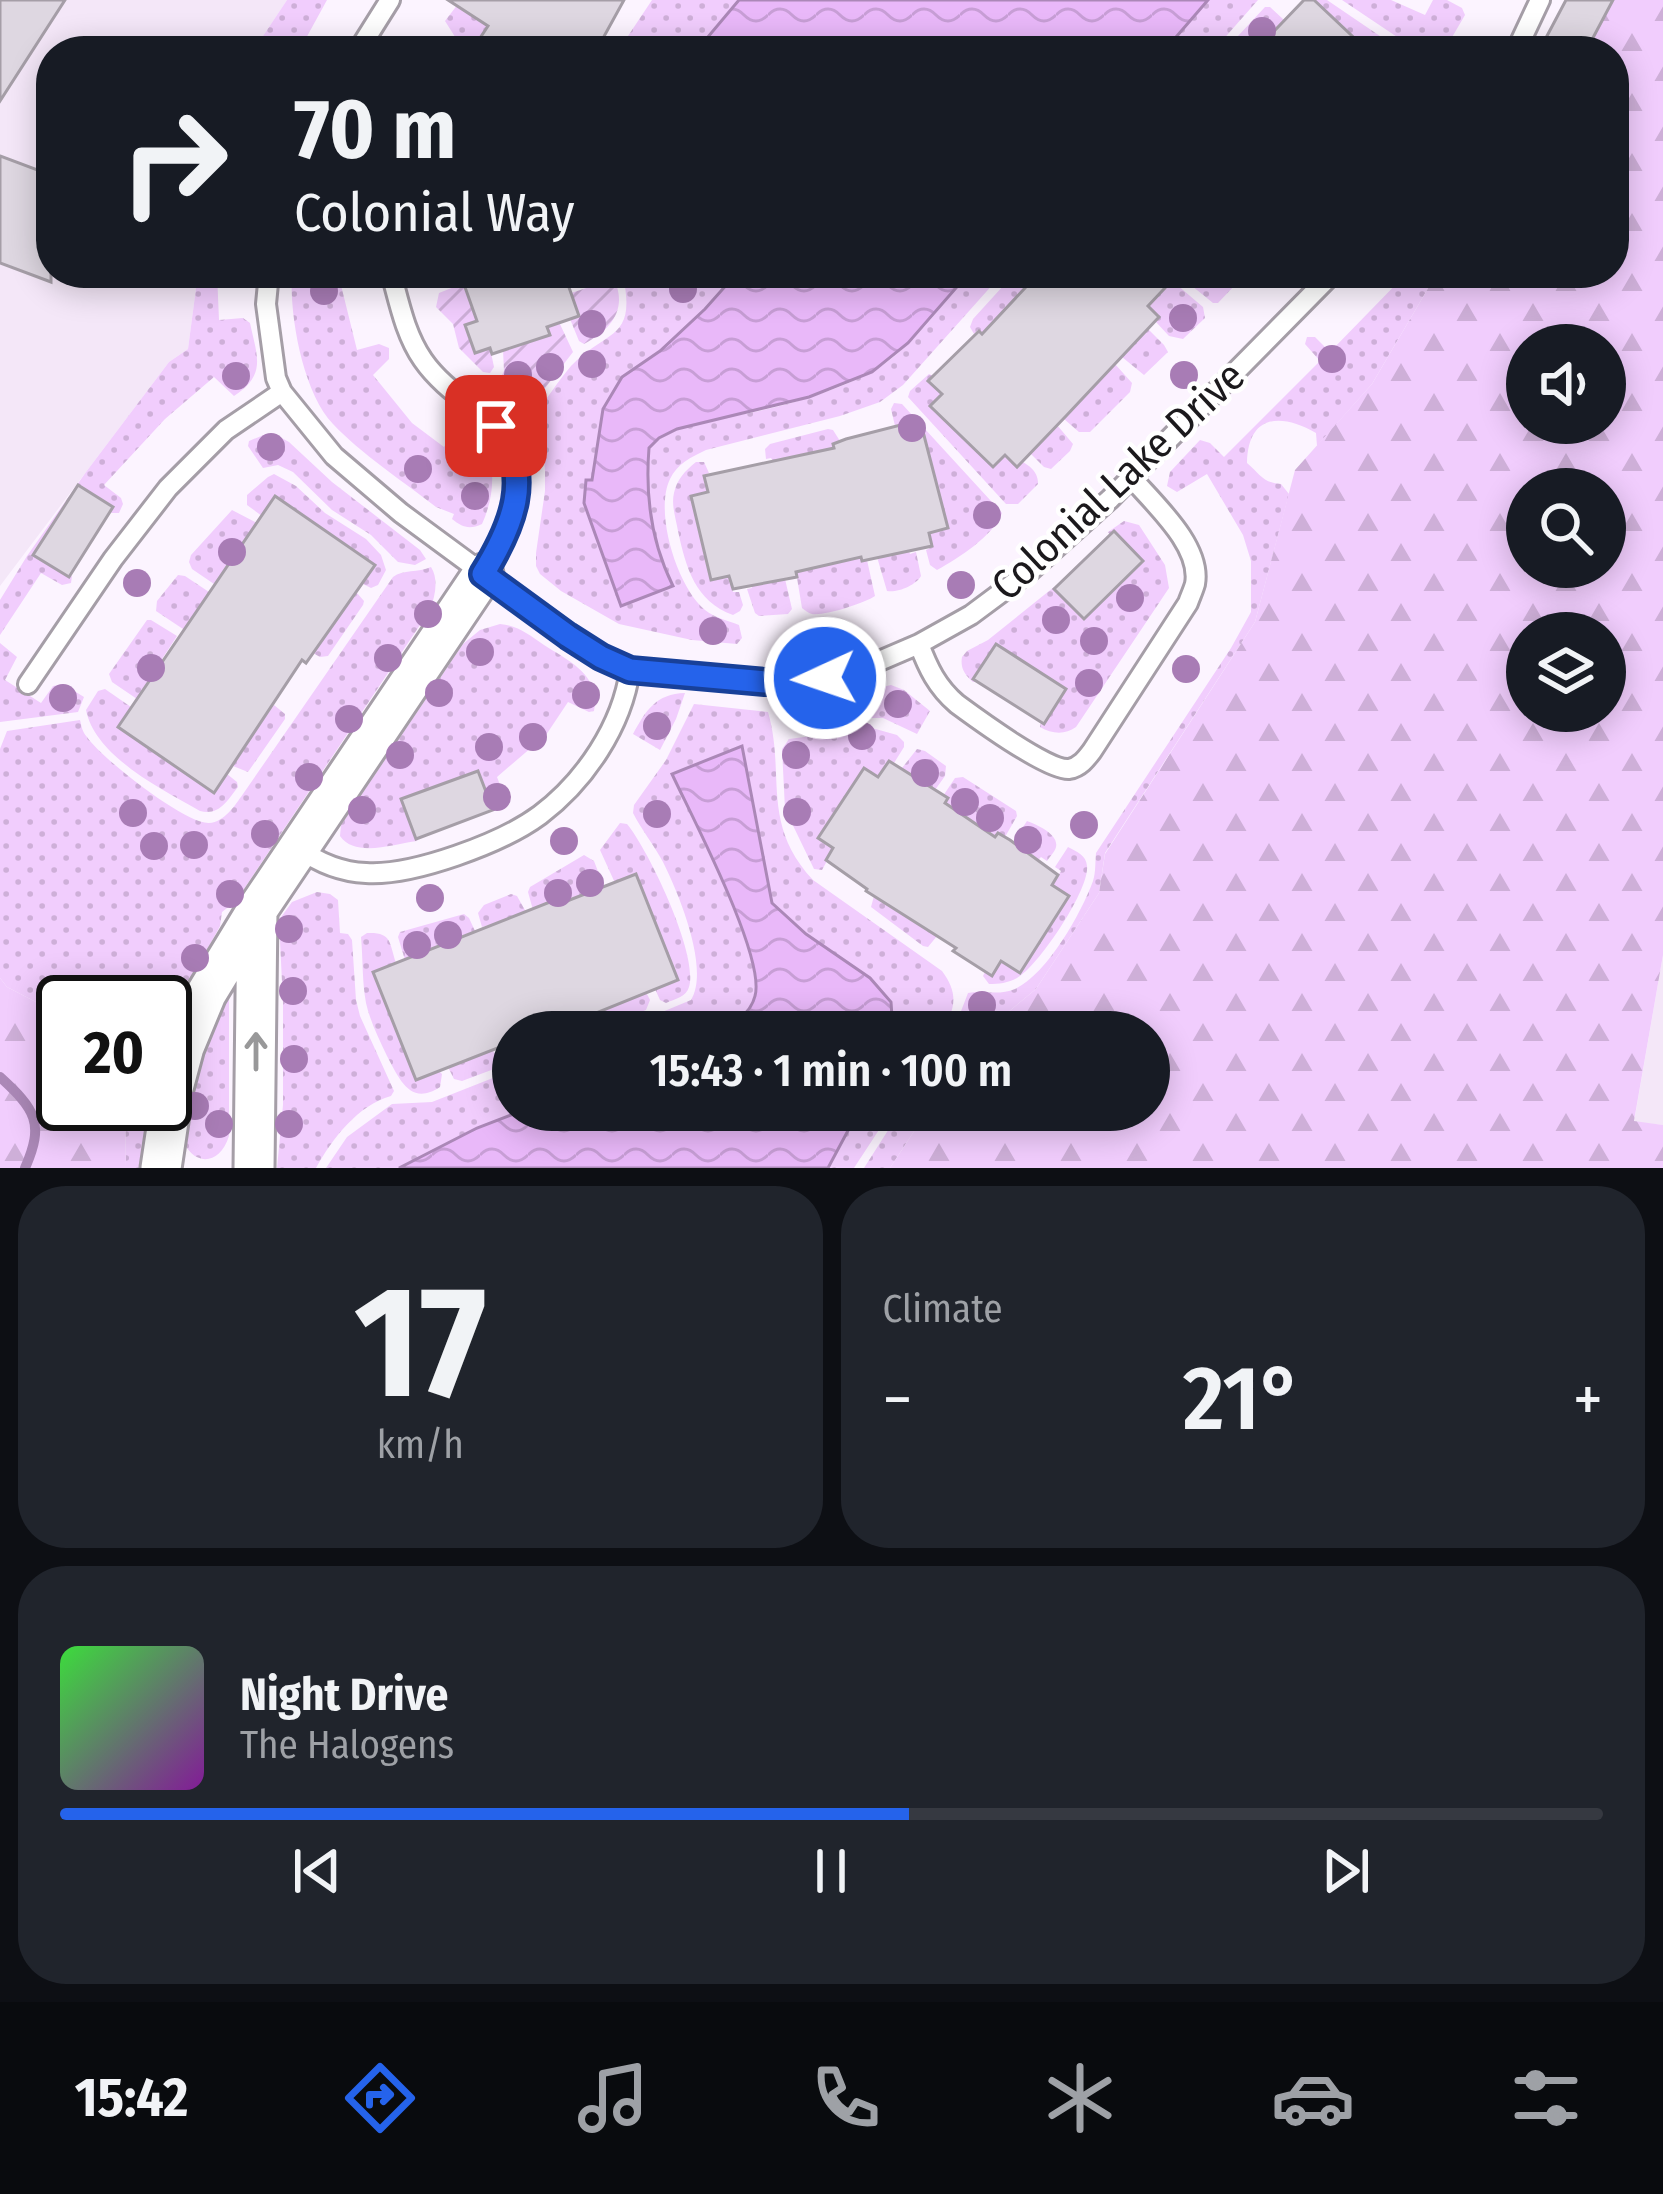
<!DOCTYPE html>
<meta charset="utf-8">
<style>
body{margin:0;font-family:"Fira Sans Condensed",sans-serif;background:#20242c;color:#f1f3f6;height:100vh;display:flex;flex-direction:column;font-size:45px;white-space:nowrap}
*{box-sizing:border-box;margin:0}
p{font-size:39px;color:#9ea1a6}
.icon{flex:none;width:66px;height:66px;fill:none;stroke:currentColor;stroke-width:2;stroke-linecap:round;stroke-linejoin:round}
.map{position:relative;height:1168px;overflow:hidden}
.sheet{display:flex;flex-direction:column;gap:18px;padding:18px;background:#0d0f14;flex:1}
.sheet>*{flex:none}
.banner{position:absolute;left:36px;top:36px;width:1593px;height:252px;border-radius:48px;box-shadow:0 6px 30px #0003;background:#171b24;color:#f1f3f6;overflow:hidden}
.fabs{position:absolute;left:1506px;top:324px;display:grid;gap:24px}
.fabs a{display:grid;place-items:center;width:120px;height:120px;border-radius:50%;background:#171b24;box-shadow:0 6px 30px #0003;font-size:60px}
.speed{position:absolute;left:36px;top:975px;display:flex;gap:24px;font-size:60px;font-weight:700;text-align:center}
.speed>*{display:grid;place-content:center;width:156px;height:156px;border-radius:50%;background:#171b24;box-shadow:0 6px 30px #0003;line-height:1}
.speed .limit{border:6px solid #111;border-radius:18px;background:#fff;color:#111}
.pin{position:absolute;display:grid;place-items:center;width:102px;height:102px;color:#fff;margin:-51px;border-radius:24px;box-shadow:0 6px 18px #0006}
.me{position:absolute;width:132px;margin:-66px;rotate:267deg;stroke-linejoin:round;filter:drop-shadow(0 0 9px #0008)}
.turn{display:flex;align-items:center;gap:42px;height:252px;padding:0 60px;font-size:54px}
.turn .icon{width:156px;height:156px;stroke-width:2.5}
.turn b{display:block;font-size:84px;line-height:102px}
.big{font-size:90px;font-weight:600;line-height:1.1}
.sheet .card{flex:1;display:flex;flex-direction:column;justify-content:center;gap:18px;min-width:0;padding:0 42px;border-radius:48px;background:#20242c}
.sheet .dial{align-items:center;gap:0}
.dial b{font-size:156px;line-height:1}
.song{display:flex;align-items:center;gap:36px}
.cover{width:144px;height:144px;border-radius:18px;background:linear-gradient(135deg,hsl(120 70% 55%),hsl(290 70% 35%))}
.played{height:12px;border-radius:6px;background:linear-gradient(90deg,#2563eb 55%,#363941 55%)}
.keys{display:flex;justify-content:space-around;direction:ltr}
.heat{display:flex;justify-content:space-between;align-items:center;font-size:66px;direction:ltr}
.sheet .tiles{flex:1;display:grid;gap:18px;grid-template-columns:1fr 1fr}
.card:last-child{grid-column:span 2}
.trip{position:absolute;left:492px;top:1011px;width:678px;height:120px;border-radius:60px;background:#171b24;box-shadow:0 6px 30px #0003;font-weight:600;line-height:120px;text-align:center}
.tabs{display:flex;height:192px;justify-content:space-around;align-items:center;background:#090b0e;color:#9ea1a6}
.tabs .icon{width:84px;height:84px}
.tabs .active{color:#2563eb}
.tabs b{font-size:54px;color:#f1f3f6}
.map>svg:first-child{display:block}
</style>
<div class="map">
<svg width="1663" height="1168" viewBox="0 0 1663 1168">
<defs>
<pattern id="grass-dots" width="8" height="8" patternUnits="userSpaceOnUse" patternTransform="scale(3)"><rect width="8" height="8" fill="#f1cdfd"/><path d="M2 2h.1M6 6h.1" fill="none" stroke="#ceafd8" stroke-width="1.8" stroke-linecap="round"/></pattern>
<pattern id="forest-firs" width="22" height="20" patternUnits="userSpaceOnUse" patternTransform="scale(3)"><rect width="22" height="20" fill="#f1cdfd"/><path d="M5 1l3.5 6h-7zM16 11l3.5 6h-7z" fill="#ceafd8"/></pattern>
<pattern id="garden-furrows" width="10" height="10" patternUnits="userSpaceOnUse" patternTransform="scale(3)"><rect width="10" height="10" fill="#f1cdfd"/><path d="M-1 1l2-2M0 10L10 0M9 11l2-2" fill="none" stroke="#ceafd8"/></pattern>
<pattern id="water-waves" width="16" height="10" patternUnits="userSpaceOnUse" patternTransform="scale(3)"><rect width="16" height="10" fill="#e9b8f9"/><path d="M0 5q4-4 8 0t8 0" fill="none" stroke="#c79ed5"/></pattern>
</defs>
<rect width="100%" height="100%" fill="#fcf4ff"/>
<path fill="#f4e7f8" d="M0 0H287L253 51H51V273H198L188 349 169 362 0 586Z
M1663 955V1125L1634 1122Z"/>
<path fill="url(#grass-dots)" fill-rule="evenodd" d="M287 0H327L299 51H253Z
M652 0H739L708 38 706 51H618Z
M1208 0H1258L1213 51H1164Z
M1314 0H1327L1402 51H1368Z
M1342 0H1391L1425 15 1433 0H1447L1462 8 1465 15 1444 51H1418Z
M458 4 488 26 479 41 494 51H464L445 21Z
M1265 7H1270L1284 20 1266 39 1276 50 1224 51Z
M198 273H217L219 320 243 318 250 323C257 356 267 375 234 396L214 377 165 419 104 485 121 498 123 504 119 513H111L112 506 77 485 33 555 68 577 72 576 71 583 62 585 41 573 0 635V600L27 556 86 472 169 362 188 349Z
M292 273H338L357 350 379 344 389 348V359L373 375 412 423 444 447 461 423H468C498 449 497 491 482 524 469 530 462 527 452 519L454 514 436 507C404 482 360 453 333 424 303 393 289 315 292 273Z
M630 273H737C711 313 661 350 622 377L648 492 649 448C677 421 717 420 754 412 792 404 835 391 870 373 910 351 940 307 969 273H1003L903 385 880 402 840 416 706 450C691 457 677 464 670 479 654 512 677 587 705 610 715 618 727 620 739 625L742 638 737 644 692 640 619 624 561 591 540 574 536 566V553L545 491V471L542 430 537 412C548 397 559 380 571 366 606 329 637 341 623 276ZM592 481 649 513 658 555Z
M1163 273 1203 307 1205 318 1183 339 1169 336 1155 321 1158 317 1148 306 1159 294Z
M1176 273H1190L1201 282 1210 273H1229L1235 285 1218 303H1213Z
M1407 273H1437L1372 384 1317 446 1316 433C1281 413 1248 414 1247 463 1260 474 1263 483 1281 484L1289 494 1255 622 1105 853 1099 893 1036 989 984 1032H953L968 993C984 990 999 996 1015 989 1047 974 1081 914 1093 881 1096 872 1095 862 1096 853L1231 648 1251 612V561L1243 535 1207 474 1177 492 1167 486 1170 472 1200 440 1210 443 1224 457 1320 361 1305 344 1307 337H1315L1330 352Z
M1014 274 1026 289 1007 326 997 317 982 334 978 330 974 334 970 327 973 319Z
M1148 329 1164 345 1168 352 1144 375 1122 357Z
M1115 364 1132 383 1130 392 1090 432H1079L1064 419 1065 414Z
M929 374 933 376 929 381 942 394 931 407 993 467 1005 455C1019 459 1039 467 1038 484L1018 504H1006L908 397 910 391Z
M894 403 902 404 1002 513C993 536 959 558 937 570L930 565 926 550 932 547 902 425 895 426 891 409Z
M1039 425 1051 431 1057 425 1073 444 1070 451 1051 469 1044 467 1030 453 1048 435Z
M828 429 833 430 840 441 833 443 834 448 773 461 771 458 766 459 765 449 770 444Z
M266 434 276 435 289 442 332 482 420 550 426 559 415 565 398 562 371 535 332 510 293 472 278 465 263 468 248 446 249 441Z
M696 462H704L709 473 704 475 708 492 711 579 729 576 733 592H739L743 605 740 611 733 615C695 601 686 568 678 531 676 519 671 505 674 493 677 479 685 471 696 462Z
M274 474 296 486 325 513 366 539 381 555 386 570 378 585 371 588 363 584 375 565 276 497 262 516 247 505V495L268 477Z
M232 510 257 523 241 569 229 562 214 584 192 569 189 562 191 555Z
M1124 521 1139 525 1165 565 1169 588 1076 727C1065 735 1052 734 1040 727L1041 722 1044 723 1066 688 997 644 974 678 978 682H973C965 675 960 668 962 657L967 651 988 640 1054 587 1084 619 1114 532 1110 535 1108 532Z
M908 548 910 554 916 552 921 576C916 585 898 593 887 591L877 557Z
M838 551 841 562 861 557 867 560 875 596C865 603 825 616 812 614 808 613 805 610 802 608L796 572 818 567Z
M431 567C439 580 435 596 430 610L236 901 222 912 220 926 192 978 165 1050V1002H63V1016L7 987 0 978V749L7 731 80 720C82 728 82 731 87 737 101 758 185 824 209 823 225 822 235 805 243 794L393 577C403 569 418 573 431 567Z
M178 575 185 576 209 592 206 597 218 605 198 635 185 627 183 629 156 611 157 601Z
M785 579 792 609 788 614 759 616 755 613 747 589 752 588 751 584Z
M357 593 364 601 363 605 328 656 320 657 313 653 329 608 340 615Z
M147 620H151L177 636 162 659 174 668 152 677 137 699 112 682 109 674Z
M500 624C519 626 529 635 544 645 569 661 601 675 594 711L589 712 568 702 546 735 497 777 505 798 501 809 493 810 477 771 401 799 415 838 419 837 417 841C394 844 355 858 340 836L341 825 463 644 480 630Z
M0 643 17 657 5 680 41 703 53 686 63 684 84 697 78 712 0 722Z
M891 685 904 690 930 711 917 734 883 718H869V690Z
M105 689 131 707 119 728 214 793 227 774 237 782 238 787C227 801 219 816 200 811 161 789 95 756 86 710L98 691Z
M685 693 676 719 660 750 633 734C646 710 656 694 685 693Z
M694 704 768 712C786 774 760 823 813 880L942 971C959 994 955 1007 943 1032H614L691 1000C710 969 679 894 663 862 654 845 641 829 633 813L634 805 666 760Z
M274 705 285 714V719L248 772 233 766 247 745 236 736 249 718 260 725Z
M872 728 897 735 904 742V747L894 763 889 761 878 777 863 769 818 837 834 848 822 870 814 869 785 809 782 749 789 739Z
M917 749 925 751 946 766 945 776 935 790 904 777 906 772 902 768Z
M963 777 1016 811 1017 816 1005 837 998 833 995 837 945 803 948 799 943 796 955 778Z
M1027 821C1037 825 1059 834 1056 847 1055 852 1050 856 1047 861L1041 857 1037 861 1013 842Z
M620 823 627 824C648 849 699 955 689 987 686 997 675 999 666 1003L660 1000 655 989 678 979 636 875 615 883 600 850Z
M1068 847C1077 852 1086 855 1087 866 1090 889 1038 967 1017 978 1008 983 999 984 989 984L983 976 985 972 992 976 1001 961 1020 972 1069 897 1052 885 1061 871 1055 867Z
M584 855 594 861 604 887 582 908 533 910 528 892 530 887Z
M317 892 330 894 338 900 340 933 348 934 352 940 356 1000 360 1016 394 1091 391 1096C358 1105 332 1139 316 1168H277L283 1105V1003L279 920 292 902Z
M511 894 517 896 526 912 495 938 489 925 482 927 478 913 484 905Z
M874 896 897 911 905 899 937 936 928 947 923 946 871 907Z
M464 914 469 918 475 931 449 940 454 956 405 960 398 937 400 932Z
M367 933C392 932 389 942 396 963L373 973 415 1079 439 1071 442 1074 440 1087C410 1107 399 1078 387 1056 379 1039 370 1021 366 1003 362 982 363 959 361 937Z
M646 992 650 1000 646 1010 590 1032 584 1031 578 1020Z
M226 997 229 998V1136C219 1168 190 1166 181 1135L203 1039Z
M489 1039 494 1053 513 1046V1062L462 1081 454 1079 448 1067 469 1059Z
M513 1070V1110H892L854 1168H326L347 1137 392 1104 432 1102Z
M125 1104H152L143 1168H126Z
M901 1110H928L890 1168H864Z"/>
<path fill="url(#forest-firs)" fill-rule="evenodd" d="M1613 0H1663V955L1634 1121 1663 1125V1168H890L928 1110H1149V1032H984L1036 989 1099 893 1105 854 1255 622 1295 470 1372 384 1437 273H1614V51H1586ZM1527 345H1605V423H1527ZM1527 489H1605V567H1527ZM1527 633H1605V711H1527Z
M0 978 7 987 63 1016V1104H125L126 1168H0Z"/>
<path fill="url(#garden-furrows)" d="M614 279C628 309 611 330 584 344L579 341 570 319 579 316 571 293Z
M464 283 484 318 466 326 475 353 490 348 494 367 490 373 483 372 459 348 453 324 436 307 439 293Z
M559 322 573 352 532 405 523 404 497 385 504 371 503 350 549 335 547 327Z"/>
<path fill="url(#water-waves)" stroke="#ab88b7" stroke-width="3" d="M739 0H1208L1164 51H706L707 38Z
M737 273H969L908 343 872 372 809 397 677 429 659 438 649 448C645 497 651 542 673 586L621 606 584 503 586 480H592L603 409 622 377 660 351 705 309Z
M742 746 772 903 806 934 870 978 891 1002 893 1032H714C731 1025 750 1016 755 996 766 957 691 815 672 774Z
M524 1110H859L828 1168H399L477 1128Z"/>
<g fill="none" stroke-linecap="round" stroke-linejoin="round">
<path stroke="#ab88b7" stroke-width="10" d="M0 1077C35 1109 45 1123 25 1168"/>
</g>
<path fill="#ded7e1" stroke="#a59ea7" stroke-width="3" d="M0 0H65L0 101Z
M448 0H624L596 51H494L478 41 488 26Z
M1304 0H1314L1368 51H1255Z
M1566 0H1613L1586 51H1539Z
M0 156 51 175V282L0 263Z
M460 273H564L579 316 547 327 550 335 492 354 490 348 475 353 465 325 477 321Z
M1011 273H1179L1148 306 1159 317 1066 416 1017 467 1005 455 993 467 930 406 942 394 928 381 979 331 982 334 1025 288Z
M920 420 948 528 929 533 932 546 862 561 861 557 796 572 797 577 733 589 729 576 711 580 691 496 708 492 704 476 834 448 833 444 846 439Z
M78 485 113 507 69 577 33 555Z
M275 496 375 565 306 663 302 660 214 793 118 727Z
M1114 531 1143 561 1084 619 1054 589Z
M996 644 1066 689 1044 724 973 679Z
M889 761 948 798 945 803 995 837 998 833 1010 840 1058 875 1052 885 1069 896 1020 973 1001 961 992 976 953 951 956 948 866 891 867 889 826 860 833 848 818 838 864 768 878 777Z
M478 771 493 810 416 839 401 799Z
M636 874 678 980 549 1032H513V1042L416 1080 373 972 560 898 562 903Z"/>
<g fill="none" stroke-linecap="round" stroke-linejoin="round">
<g stroke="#a59ea7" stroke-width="24">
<path id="service" d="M358 51 390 0
M1516 51 1540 0
M269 273 266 304 276 378 282 392 334 456 401 513 568 636 601 657 630 670 705 678 765 682 796 681 849 674 919 644 971 615 1030 571 1110 499 1333 273
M391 273C399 302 405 334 423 360 441 386 468 402 491 422 523 449 521 498 506 534 501 548 491 561 483 574
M919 644C928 668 937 687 957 704 976 718 1048 771 1069 769 1080 767 1086 759 1092 751L1188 603C1190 597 1193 591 1195 584 1202 546 1154 504 1131 477
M28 684 113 559 168 488 226 430 282 392
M298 848C319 863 340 872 366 873 413 876 502 843 540 815 585 781 622 726 630 670"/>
</g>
<g stroke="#a59ea7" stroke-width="45">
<path id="minor" d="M161 1168 173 1088 184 1047 206 994 257 910 483 574
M254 1168 257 910"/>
</g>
<use href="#service" stroke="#fff" stroke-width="18"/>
<use href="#minor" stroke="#fff" stroke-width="39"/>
</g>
<g fill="#a87cb5">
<circle cx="1262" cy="31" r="14"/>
<circle cx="683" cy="289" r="14"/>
<circle cx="324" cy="291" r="14"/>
<circle cx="1183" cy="318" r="14"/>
<circle cx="592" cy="324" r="14"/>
<circle cx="1332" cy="359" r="14"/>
<circle cx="592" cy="364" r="14"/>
<circle cx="550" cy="367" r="14"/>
<circle cx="518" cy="375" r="14"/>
<circle cx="1184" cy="375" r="14"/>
<circle cx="236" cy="376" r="14"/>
<circle cx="912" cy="428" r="14"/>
<circle cx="271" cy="447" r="14"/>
<circle cx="460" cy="449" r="14"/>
<circle cx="418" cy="469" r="14"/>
<circle cx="475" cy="496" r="14"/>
<circle cx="987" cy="515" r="14"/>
<circle cx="232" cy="552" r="14"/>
<circle cx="137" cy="583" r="14"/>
<circle cx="961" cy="585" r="14"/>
<circle cx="1130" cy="598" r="14"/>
<circle cx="428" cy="614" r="14"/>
<circle cx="1056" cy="620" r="14"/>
<circle cx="713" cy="631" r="14"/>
<circle cx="838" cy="637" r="14"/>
<circle cx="1094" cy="641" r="14"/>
<circle cx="480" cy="652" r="14"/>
<circle cx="388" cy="658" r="14"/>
<circle cx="151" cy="668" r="14"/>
<circle cx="1186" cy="669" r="14"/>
<circle cx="1089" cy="683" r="14"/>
<circle cx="439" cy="693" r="14"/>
<circle cx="586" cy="695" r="14"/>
<circle cx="63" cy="698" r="14"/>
<circle cx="898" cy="704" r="14"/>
<circle cx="349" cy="719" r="14"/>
<circle cx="657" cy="726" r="14"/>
<circle cx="862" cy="736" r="14"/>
<circle cx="533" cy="737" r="14"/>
<circle cx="489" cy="747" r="14"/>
<circle cx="400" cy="755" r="14"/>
<circle cx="796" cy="755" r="14"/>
<circle cx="925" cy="773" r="14"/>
<circle cx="309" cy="777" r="14"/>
<circle cx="497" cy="797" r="14"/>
<circle cx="965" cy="802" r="14"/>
<circle cx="362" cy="810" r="14"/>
<circle cx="797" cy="812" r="14"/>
<circle cx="133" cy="813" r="14"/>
<circle cx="657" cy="814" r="14"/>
<circle cx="990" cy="818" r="14"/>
<circle cx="1084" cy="825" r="14"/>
<circle cx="265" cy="834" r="14"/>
<circle cx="1028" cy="840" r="14"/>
<circle cx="564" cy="841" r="14"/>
<circle cx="194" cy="845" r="14"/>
<circle cx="154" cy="846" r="14"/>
<circle cx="590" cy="883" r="14"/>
<circle cx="558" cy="893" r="14"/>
<circle cx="230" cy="894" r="14"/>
<circle cx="430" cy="898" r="14"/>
<circle cx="289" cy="929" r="14"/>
<circle cx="448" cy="935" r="14"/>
<circle cx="417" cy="945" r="14"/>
<circle cx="195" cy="958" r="14"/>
<circle cx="293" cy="991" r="14"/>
<circle cx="982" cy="1005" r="14"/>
<circle cx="294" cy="1059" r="14"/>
<circle cx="195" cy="1106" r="14"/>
<circle cx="219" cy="1124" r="14"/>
<circle cx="289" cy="1124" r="14"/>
</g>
<defs><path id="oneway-shaft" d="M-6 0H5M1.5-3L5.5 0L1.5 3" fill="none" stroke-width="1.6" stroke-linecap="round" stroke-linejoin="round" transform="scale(3)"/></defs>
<use stroke="#989899" href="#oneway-shaft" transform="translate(256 1051) rotate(-90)"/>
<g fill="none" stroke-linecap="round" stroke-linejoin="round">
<g stroke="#184099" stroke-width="30">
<path id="route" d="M496 426C535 475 512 527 483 574L568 636 601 657 630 670 765 682 825 678"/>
</g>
<use href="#route" stroke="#2563eb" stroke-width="21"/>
</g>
<g text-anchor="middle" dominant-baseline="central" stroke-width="9" stroke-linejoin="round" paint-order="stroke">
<g font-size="42" fill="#1b191c" stroke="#fff">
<text transform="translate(1118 481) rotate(-43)">Colonial Lake Drive</text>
</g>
</g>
</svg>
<div class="fabs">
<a><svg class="icon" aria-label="sound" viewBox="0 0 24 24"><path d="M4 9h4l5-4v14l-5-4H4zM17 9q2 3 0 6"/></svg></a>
<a><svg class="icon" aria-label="search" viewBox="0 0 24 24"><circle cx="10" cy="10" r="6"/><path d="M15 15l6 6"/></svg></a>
<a><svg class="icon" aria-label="layers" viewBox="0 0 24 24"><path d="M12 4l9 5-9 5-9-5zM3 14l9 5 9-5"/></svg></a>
</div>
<div class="speed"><div class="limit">20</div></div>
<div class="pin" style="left:496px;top:426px;background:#d93025"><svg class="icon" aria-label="arrive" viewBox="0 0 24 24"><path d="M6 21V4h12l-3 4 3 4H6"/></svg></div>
<svg class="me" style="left:825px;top:678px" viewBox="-20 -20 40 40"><circle r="17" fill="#2563eb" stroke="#fff" stroke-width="3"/><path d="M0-11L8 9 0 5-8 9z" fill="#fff"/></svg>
<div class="trip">15:43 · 1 min · 100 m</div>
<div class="banner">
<div class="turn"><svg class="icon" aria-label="right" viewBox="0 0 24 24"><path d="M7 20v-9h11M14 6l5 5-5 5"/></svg><div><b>70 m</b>Colonial Way</div></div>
</div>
</div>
<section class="sheet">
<div class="tiles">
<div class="card dial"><b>17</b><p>km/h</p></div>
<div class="card"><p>Climate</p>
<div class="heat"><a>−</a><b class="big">21°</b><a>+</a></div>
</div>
<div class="card">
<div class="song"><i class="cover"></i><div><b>Night Drive</b><p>The Halogens</p></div></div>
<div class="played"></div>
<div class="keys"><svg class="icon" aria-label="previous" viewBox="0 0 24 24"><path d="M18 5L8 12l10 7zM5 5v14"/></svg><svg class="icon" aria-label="pause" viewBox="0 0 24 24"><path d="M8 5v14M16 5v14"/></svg><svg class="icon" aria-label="next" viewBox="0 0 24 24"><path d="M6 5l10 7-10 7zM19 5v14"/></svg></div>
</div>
</div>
</section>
<nav class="tabs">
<b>15:42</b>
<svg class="icon active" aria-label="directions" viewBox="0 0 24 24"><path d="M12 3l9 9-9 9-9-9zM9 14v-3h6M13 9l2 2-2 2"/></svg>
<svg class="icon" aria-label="music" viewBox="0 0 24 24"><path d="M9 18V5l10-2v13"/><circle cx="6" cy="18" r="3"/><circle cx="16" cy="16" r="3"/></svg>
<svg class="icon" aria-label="phone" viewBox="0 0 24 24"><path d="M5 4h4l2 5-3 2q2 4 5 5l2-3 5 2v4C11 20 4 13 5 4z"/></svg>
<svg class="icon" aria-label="climate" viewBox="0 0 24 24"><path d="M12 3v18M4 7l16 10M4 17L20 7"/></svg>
<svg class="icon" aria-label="car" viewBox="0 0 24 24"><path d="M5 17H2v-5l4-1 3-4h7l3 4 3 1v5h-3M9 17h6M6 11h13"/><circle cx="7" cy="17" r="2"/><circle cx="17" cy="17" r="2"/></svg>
<svg class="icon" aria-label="filters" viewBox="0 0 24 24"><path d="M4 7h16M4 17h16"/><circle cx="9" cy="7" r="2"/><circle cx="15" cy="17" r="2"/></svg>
</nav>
